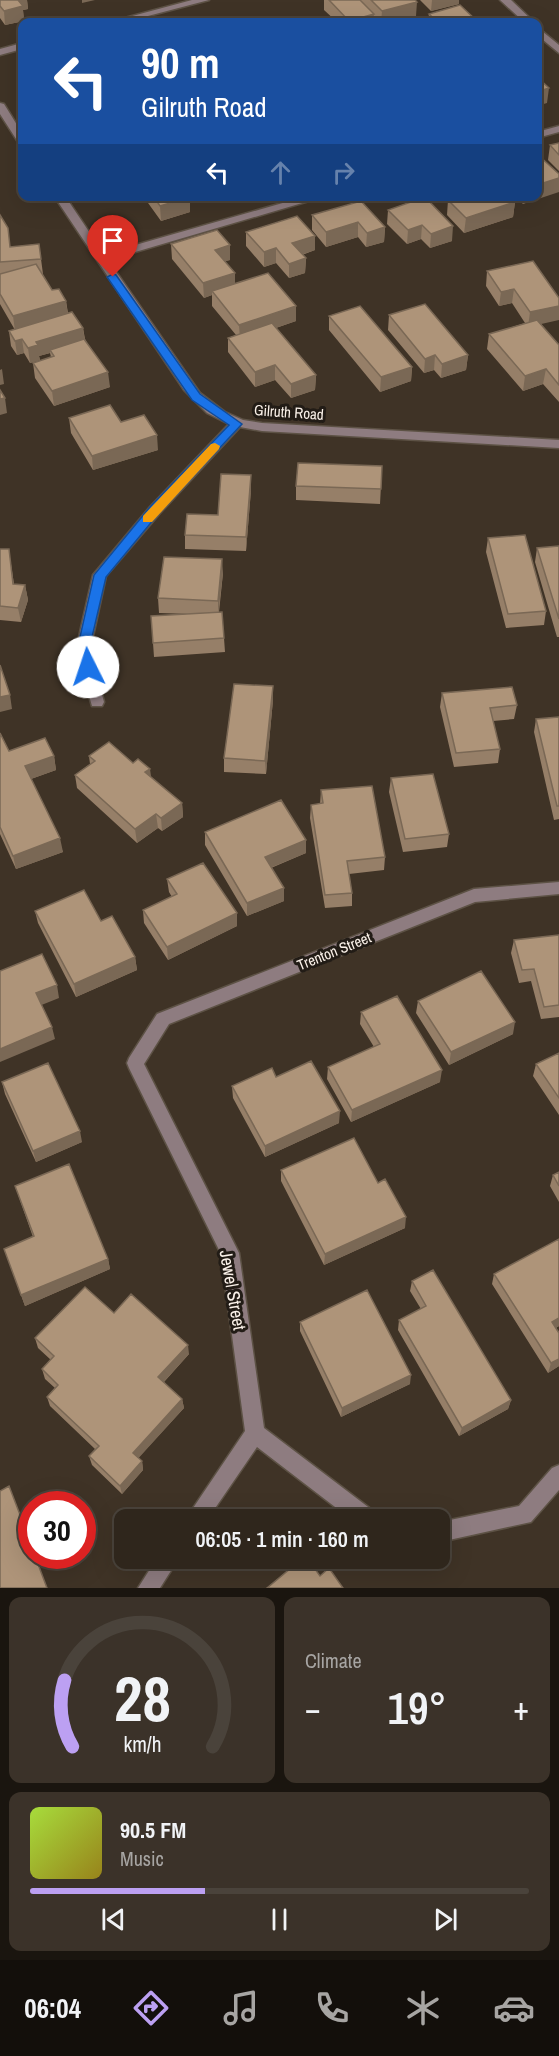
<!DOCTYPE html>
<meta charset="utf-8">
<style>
body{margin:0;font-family:"Archivo Narrow",sans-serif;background:#3b3229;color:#f1f3f6;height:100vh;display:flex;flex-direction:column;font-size:22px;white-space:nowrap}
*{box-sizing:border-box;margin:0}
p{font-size:20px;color:#a7a5a3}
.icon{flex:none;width:33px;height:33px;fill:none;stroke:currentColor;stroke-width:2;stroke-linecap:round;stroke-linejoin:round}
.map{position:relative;height:1588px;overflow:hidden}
.side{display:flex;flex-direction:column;gap:9px;padding:9px;background:#1a150f;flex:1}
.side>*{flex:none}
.guide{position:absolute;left:18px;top:18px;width:524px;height:183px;border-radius:12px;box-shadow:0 6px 24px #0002,0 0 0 2px #4a433b;background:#1a4fa0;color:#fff;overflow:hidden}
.speed{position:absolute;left:18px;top:1491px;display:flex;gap:12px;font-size:30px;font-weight:700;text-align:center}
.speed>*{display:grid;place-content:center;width:78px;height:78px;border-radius:50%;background:#2f261c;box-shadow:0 6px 24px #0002,0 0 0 2px #4a433b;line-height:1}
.speed .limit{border:9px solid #d22;background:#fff;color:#111}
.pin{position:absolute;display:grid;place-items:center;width:51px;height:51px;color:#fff;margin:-62px -26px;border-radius:50% 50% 50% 0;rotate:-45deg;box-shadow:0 0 6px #0007}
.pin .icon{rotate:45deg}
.me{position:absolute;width:66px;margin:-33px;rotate:356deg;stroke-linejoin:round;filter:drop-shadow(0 0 4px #0008)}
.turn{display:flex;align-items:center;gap:21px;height:126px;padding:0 24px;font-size:27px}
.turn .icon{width:78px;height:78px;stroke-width:2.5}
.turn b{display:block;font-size:42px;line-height:51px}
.lanes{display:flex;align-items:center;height:57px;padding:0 24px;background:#0003;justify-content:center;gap:30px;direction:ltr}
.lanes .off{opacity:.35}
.big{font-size:45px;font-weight:600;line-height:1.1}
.side .tile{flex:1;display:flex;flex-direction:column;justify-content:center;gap:9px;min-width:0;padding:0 21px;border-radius:12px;background:#3b3229}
.side .dial{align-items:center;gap:0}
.dial svg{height:156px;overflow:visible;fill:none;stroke:#4a433b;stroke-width:7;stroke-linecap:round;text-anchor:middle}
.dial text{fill:#f1f3f6;stroke:none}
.song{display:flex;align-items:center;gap:18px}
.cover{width:72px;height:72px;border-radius:9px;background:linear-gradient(135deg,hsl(80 70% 55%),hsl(50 70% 35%))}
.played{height:6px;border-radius:3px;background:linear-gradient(90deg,#bca0f2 35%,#4a433b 35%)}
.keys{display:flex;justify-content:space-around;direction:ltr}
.heat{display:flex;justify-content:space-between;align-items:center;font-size:33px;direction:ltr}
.side .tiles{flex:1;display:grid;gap:9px;grid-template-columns:1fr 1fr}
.tile:last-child{grid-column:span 2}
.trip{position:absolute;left:114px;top:1509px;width:336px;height:60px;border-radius:12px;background:#2f261c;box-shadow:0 6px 24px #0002,0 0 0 2px #4a433b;font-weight:600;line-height:60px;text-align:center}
.tab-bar{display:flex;height:96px;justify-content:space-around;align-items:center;background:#130f0b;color:#a7a5a3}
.tab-bar .icon{width:42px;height:42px}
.tab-bar .current{color:#bca0f2}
.tab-bar b{font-size:27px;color:#f1f3f6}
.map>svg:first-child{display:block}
</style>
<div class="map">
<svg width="559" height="1588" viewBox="0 0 559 1588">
<rect width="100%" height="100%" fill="#3f3326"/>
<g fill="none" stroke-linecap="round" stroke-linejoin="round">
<g stroke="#5d5245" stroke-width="3">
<path id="minor" d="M192 0H209L125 22H110Z
M500 0H511L534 22H524Z
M537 27 559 45V53L537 35Z
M22 43V49L0 55V49Z
M0 103 4 104 22 133V143L18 142 0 114Z
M559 126V132L537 138V132Z
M54 196H65L104 254 307 196H326L108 260 200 393 225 412 243 420 262 423 559 440V448L262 431 240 427 160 513 106 576 90 650 104 702 102 706H92L76 650 93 575 150 507 229 424 207 413 184 390Z
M559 882V894L475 902 169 1024 144 1064 239 1253 264 1428 376 1513 379 1520H352L257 1447 207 1520H185L245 1431 221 1254 129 1068 127 1063 129 1058 157 1014 474 889Z
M559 1465V1490L531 1522 440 1542V1522L519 1506 552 1468Z
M157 1558H179L160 1588H138Z"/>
</g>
<use href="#minor" fill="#8e7c80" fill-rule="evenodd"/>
</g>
<path fill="#967f68" d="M0 0H27L28 9 23 10 24 21 5 25 0 18Z
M324 0H415L416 16 391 22H379L374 17 373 22H337L324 10Z
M420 0H459V4L431 11Z
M429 14 478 22H428Z
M559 143V171L548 160 550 145Z
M143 196H189L190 212 161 221Z
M516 196H537L523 204Z
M425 197 452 241 430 248 421 239 407 244 387 224 388 210Z
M448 200 515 202 513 217 464 233 447 215Z
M0 215 10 247 39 244 43 274H41L52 290 66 301 68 313 83 328 85 339 110 387 54 406 35 378 33 363 51 357 50 353 39 356 40 360 30 363 24 353 17 355 11 346 9 331 15 330 0 304Z
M312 215 385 227 384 242 366 247 358 237 326 247 312 230Z
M246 232 315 250 302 255 306 258 305 273 289 278 276 263 264 267 246 246Z
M171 244 230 260 225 261 235 283 296 306V321L276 328 316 375 315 390 291 398 275 380 255 387 228 352V338L236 335 212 306V295L204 298 172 259Z
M533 261 541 324 559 345V402L543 384 523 391 487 349 489 334 525 323 512 303 499 306 486 286 487 271Z
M389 315 468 355 466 370 441 378 434 370 424 373 388 330Z
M329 316 412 367 411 381 380 392 329 330Z
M69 418 121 422 158 450 93 470 71 433Z
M382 466 380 504 296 500V486Z
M251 490 246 551 185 549V535L218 515Z
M488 538 546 611 544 625 506 628 486 552Z
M559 546V637H557L535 562 537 548Z
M0 549 11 564 14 584 25 585 28 600 21 622 0 620Z
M223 573 219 612 224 638 225 652 154 657 153 643 189 614 159 613 158 598Z
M273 686V700L266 774 224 772V758Z
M442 693 517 705 514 719 493 721 500 749 498 763 454 767 440 707Z
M559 717V819L554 820 534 732 536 719Z
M0 733 9 751 54 756 56 770 31 779 63 852 16 869 0 834Z
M89 756 151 778 182 803 183 817 162 831 158 828 137 843 77 788 75 775 90 764Z
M391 778 449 834 447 847 403 852 389 792Z
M321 790 385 857 384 870 349 874 352 893V906L325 908 310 818 311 805 320 804Z
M205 832 306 840V853L271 868 284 901 247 916 205 845Z
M167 879 237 926 168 960 144 923 143 910 172 897 169 892Z
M35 911 135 957 137 970 76 997 38 923Z
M559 935V1017L541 1019 531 981 519 983 511 953 514 940Z
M418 1001 513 1034 449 1065 416 1013Z
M361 1012 440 1082 351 1122 327 1079 328 1067 374 1047 360 1024Z
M559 1053V1115L533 1076 536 1064Z
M276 1077 339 1123 265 1157 233 1098 232 1086Z
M2 1082 82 1142 36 1162 5 1094Z
M281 1170 378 1183 405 1228 324 1265 281 1181Z
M559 1172V1202L550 1186 553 1175Z
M15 1186 108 1259 110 1269 25 1306 8 1259 33 1237Z
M559 1239V1326L556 1328 559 1333V1366L548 1373 492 1284 494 1274Z
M412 1281 511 1400 508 1409 459 1436 398 1330 399 1320 421 1309 410 1291Z
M114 1313 189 1354 164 1382 182 1399 184 1408 138 1458 142 1461 143 1470 122 1494 92 1465 89 1456 95 1449 50 1406 47 1397 55 1388 45 1379 42 1369 51 1360 38 1348 35 1338Z
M300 1322 410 1384 341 1417 300 1331Z"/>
<path fill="#7a6855" d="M16 0H27L28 9 23 10 24 21 5 25 4 11Z
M82 0H95L82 3Z
M432 0H459V4L431 11Z
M417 2 416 16 391 22H381L382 11Z
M374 14 373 22H349V21Z
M549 88 547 103 537 106V92Z
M559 178V192L523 204 524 196H537V185Z
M190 197V212L161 221 160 206Z
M515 202 513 217 464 233 466 218Z
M358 222V237L326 247V232Z
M422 225 421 239 407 244 408 230Z
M453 226 452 241 430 248 431 234Z
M385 227 384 242 366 247 367 233Z
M315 236V250L292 258V243Z
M230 245V260L216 264 215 250Z
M276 248V263L264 267V252Z
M306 258 305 273 289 278V264Z
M235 273V288L212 291V295L204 298 203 283Z
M514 289 512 303 499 306 501 292Z
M66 301 68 316 15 331 13 316Z
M296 306V321L240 340 239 325Z
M559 306V320L528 327 530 312Z
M83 328 85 342 50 350V353L39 356 40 360 30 363 28 348 36 342Z
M22 339 24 353 17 355 15 341Z
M435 355 434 370 424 373 425 359Z
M468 355 466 370 441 378 442 364Z
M275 365V380L255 387V372Z
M412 367 411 381 380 392 381 377Z
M2 369 4 384 0 385V370Z
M546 369 543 384 523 391 525 376Z
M108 372 110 387 54 406 52 391Z
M316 375 315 390 291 398V384Z
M5 398 7 413 0 415V399Z
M157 435 158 450 93 470 92 456Z
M251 475V490L246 551V537Z
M222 559 223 573 218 615V601Z
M25 585 28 600 21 622 18 608Z
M273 686V700L266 774 265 761Z
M10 695 12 709 0 712V697Z
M54 756 56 770 28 780 25 766Z
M150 769 152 783 145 772Z
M182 803 183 817 162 831 161 818Z
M156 814 158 828 137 843 135 829Z
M60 838 63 852 16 869 13 856Z
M306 840V853L265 870V857Z
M284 888V901L247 916V903Z
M237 913V926L168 960 167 947Z
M135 957 137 970 76 997 74 984Z
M57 985 59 998 39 1006 36 993Z
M515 1022 513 1034 449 1065 451 1052Z
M52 1027 55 1039 0 1062V1049Z
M442 1070 440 1082 351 1122 352 1110Z
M340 1111 339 1123 265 1157V1146Z
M80 1131 82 1142 36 1162 33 1151Z
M406 1217 405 1228 324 1265 325 1254Z
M108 1259 110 1269 25 1306 21 1295Z
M559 1318V1326L548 1332 552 1322Z
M188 1345 189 1354 160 1386 158 1377Z
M559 1359V1366L548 1373 551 1363Z
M411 1375 410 1384 341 1417 342 1408Z
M182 1399 184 1408 135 1462 133 1453Z
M511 1400 508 1409 459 1436 462 1428Z
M142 1461 143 1470 122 1494 120 1486Z"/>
<path fill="#ae9479" stroke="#7a6855" stroke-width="1.5" d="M0 0H18L23 6 4 11 0 6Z
M329 0H360L374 14 349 21Z
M371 0H415L417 2 382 11Z
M460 5 478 22H438L429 14Z
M537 77 549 88 537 92Z
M559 143V155L550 145Z
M537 154 559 174V178L537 185Z
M153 196H189L190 197 160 206Z
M460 196H509L515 202 466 218 448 200Z
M425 197 453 226 431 234 422 225 408 230 388 210Z
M361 201 385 227 367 233 358 222 326 232 312 215Z
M0 215 8 228 10 247 39 244 41 259 0 262Z
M297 216 315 236 292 243 306 258 289 264 276 248 264 252 246 232Z
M217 230 230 245 215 250 235 273 203 283 171 244Z
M533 261 559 298V306L530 312 514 289 501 292 487 271Z
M36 264 52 290 59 289 66 301 13 316 0 294V274Z
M268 273 296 306 239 325 212 291Z
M425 304 468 355 442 364 435 355 425 359 389 315Z
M360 306 412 367 381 377 329 316Z
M72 312 83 328 36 342 38 345 28 348 22 339 15 341 9 331Z
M537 320 559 345V385L546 369 525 376 489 334Z
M272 323 316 375 291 384 275 365 255 372 228 338Z
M84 339 108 372 52 391 33 363 54 356 50 350Z
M0 390 5 398 0 399Z
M110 405 121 422 144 415 157 435 92 456 69 418Z
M298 463 382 466 381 489 296 486Z
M221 474 251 475 246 537 185 535 187 514 218 515Z
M525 535 546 611 508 614 488 538Z
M559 546V619L537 548Z
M0 549H9L13 584 25 585 18 608 0 606Z
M164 557 222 559 218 601 158 598Z
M222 612 224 638 153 643 151 616Z
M0 665 10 695 0 697Z
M234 684 273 686 265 761 224 758Z
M512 687 517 705 490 708 500 749 456 753 442 693Z
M559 717V806H557L536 719Z
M0 733 9 751 45 738 54 756 25 766 60 838 13 856 0 827Z
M109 742 133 763 138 759 150 769 145 772 182 803 161 818 156 814 135 829 75 775 95 761 89 756Z
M433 774 449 834 405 839 391 778Z
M372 786 385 857 347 861 352 893 325 895 311 805 323 803 321 790Z
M281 800 306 840 265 857 284 888 247 903 205 832Z
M203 863 237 913 167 947 143 910 177 894 167 879Z
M84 890 101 921 112 916 135 957 74 984 35 911Z
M559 935V1005L544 1007 534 969 522 970 514 940Z
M42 954 57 985 36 993 52 1027 0 1049V971Z
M481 971 515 1022 451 1052 418 1001Z
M397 996 442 1070 352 1110 328 1067 380 1044 361 1012Z
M559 1053V1098L536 1064Z
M311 1061 340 1111 265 1146 232 1086 272 1068 276 1077Z
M48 1063 80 1131 33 1151 2 1082Z
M354 1138 378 1183 385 1179 406 1217 325 1254 281 1170Z
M69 1164 108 1259 21 1295 4 1249 34 1236 15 1186Z
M559 1172V1186L553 1175Z
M559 1239V1318L552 1322 559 1333V1359L551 1363 494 1274Z
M433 1270 511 1400 462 1428 399 1320 426 1306 412 1281Z
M85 1287 114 1313 131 1294 188 1345 158 1377 182 1399 133 1453 142 1461 120 1486 89 1456 99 1446 47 1397 58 1385 42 1369 54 1356 35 1338Z
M367 1290 411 1375 342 1408 300 1322Z
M9 1486 32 1546V1556H35L47 1588H0V1491Z
M303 1558H307L320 1576 329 1568 343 1588H267Z"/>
<path fill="#1a73e8" stroke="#114b97" stroke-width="1.5" d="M113 274 116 275 200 394 242 424 159 513 106 577 89 650 94 667 88 672 81 667 77 650 94 575 150 507 229 425 192 400 107 277Z"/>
<path fill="#f59e0b" d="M215 443 220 446 219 449 152 522H143V516L211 444Z"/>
<g text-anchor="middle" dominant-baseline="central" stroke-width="6" stroke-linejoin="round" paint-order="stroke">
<g font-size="15" fill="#fbf2ea" stroke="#221c16">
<text transform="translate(289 412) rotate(4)">Gilruth Road</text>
<text transform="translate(334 951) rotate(-22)">Trenton Street</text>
</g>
<g font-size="18" fill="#fbf2ea" stroke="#221c16">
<text transform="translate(233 1290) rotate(80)">Jewel Street</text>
</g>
</g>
</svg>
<div class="speed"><div class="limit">30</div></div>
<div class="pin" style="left:113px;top:277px;background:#d93025"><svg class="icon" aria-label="arrive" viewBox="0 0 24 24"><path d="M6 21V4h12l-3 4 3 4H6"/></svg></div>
<svg class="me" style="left:88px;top:667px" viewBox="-20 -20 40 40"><circle r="19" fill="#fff"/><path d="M0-13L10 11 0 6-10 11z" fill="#1a73e8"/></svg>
<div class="trip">06:05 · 1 min · 160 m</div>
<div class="guide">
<div class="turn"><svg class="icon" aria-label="left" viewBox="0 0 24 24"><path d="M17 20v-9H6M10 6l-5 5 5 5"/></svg><div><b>90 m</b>Gilruth Road</div></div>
<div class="lanes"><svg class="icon" aria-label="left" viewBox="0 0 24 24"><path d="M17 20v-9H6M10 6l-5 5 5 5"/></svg><svg class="icon off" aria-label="ahead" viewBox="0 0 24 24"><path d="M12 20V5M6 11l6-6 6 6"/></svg><svg class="icon off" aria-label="right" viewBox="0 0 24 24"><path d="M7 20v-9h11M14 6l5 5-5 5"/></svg></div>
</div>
</div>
<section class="side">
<div class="tiles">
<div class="tile dial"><svg viewBox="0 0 100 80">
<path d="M14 69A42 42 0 1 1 86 69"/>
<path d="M14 69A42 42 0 0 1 10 35" stroke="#bca0f2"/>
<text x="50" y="56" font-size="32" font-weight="700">28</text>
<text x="50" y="72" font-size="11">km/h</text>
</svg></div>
<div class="tile"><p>Climate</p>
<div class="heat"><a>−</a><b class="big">19°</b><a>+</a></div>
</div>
<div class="tile">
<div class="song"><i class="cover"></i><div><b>90.5 FM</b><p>Music</p></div></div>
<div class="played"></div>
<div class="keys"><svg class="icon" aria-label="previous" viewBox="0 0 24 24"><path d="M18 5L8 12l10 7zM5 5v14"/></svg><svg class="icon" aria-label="pause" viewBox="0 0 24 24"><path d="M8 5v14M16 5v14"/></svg><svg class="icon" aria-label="next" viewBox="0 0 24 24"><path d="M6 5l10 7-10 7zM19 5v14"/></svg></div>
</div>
</div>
</section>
<nav class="tab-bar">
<b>06:04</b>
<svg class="icon current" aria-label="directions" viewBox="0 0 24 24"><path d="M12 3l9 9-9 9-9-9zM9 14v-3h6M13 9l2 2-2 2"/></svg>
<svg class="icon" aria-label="music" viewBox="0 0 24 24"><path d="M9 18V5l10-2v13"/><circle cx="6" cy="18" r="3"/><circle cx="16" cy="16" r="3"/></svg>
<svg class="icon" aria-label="phone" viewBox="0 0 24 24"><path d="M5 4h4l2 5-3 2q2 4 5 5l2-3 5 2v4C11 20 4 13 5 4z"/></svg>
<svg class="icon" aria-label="climate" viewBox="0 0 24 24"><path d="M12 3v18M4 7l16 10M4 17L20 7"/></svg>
<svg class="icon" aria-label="car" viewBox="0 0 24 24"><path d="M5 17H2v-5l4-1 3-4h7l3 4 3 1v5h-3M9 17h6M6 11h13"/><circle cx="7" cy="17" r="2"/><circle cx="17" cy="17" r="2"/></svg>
</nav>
